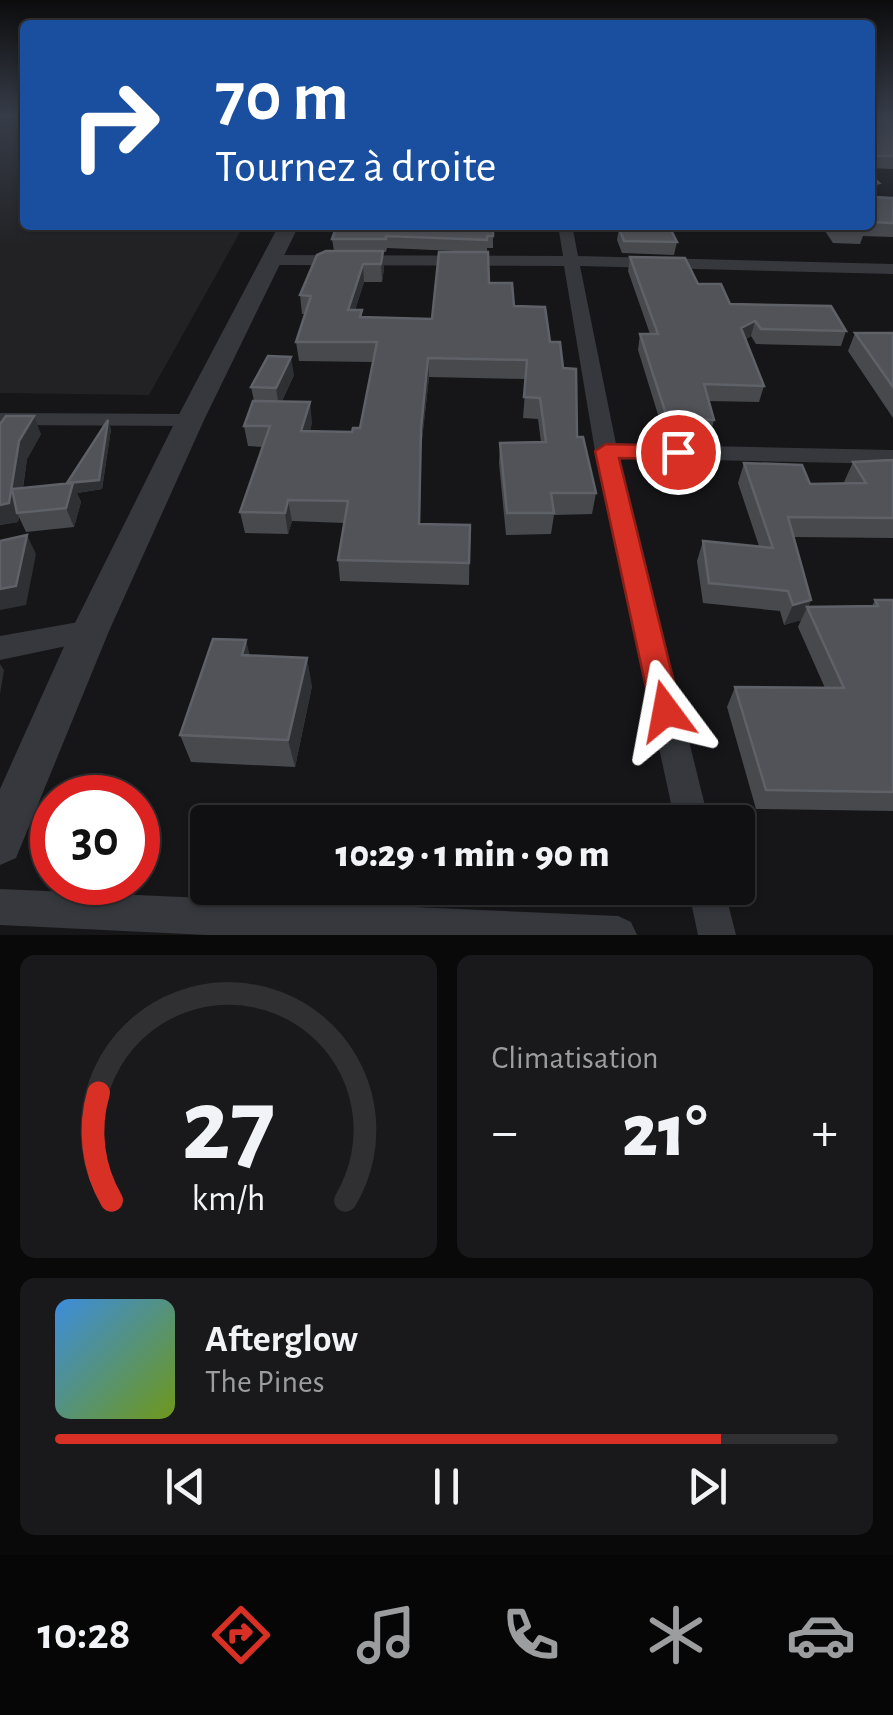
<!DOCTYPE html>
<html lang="fr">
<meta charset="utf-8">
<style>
body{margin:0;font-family:"Alegreya Sans",sans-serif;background:#19191b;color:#f1f3f6;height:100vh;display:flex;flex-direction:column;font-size:38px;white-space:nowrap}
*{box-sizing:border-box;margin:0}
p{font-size:32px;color:#9c9d9f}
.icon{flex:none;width:55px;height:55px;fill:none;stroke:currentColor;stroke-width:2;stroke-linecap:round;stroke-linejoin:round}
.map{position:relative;height:935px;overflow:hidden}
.sheet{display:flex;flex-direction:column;gap:20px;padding:20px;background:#09090a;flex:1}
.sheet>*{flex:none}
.guide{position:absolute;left:20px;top:20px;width:855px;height:210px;border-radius:10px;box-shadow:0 2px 8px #0004,0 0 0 2px #303032;background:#1a4fa0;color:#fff;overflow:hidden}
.speed{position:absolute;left:30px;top:775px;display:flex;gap:20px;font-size:50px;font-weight:700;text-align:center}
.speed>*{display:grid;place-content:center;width:130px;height:130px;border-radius:50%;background:#101012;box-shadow:0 2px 8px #0004,0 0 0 2px #303032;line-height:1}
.speed .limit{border:15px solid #d22;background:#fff;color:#111}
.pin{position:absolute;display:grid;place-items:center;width:85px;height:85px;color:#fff;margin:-42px;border:5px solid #fff;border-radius:50%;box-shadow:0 2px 10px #0007}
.me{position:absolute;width:110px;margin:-55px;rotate:347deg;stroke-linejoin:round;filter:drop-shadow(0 0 8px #0008)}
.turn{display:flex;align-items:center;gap:35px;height:210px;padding:0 30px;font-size:45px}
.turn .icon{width:130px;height:130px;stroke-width:2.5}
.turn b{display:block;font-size:70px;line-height:85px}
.big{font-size:75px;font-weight:800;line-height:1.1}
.sheet .tile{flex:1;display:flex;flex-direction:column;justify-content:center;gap:15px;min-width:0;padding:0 35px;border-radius:15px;background:#19191b}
.sheet .dial{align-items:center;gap:0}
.dial svg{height:260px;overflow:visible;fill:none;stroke:#303032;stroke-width:7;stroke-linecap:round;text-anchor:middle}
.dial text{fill:#f1f3f6;stroke:none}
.song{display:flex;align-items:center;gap:30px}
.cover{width:120px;height:120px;border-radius:15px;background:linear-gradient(135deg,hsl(210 70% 55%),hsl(80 70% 35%))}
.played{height:10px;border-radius:5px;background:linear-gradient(90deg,#d93025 85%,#303032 85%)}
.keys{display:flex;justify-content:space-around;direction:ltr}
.heat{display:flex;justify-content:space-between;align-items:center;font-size:55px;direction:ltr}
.sheet .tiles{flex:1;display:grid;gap:20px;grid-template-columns:1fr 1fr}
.tile:last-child{grid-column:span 2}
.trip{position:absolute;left:190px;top:805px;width:565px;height:100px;border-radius:10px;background:#101012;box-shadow:0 2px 8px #0004,0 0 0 2px #303032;font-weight:800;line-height:100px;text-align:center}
.dock{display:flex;height:160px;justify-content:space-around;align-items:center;background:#060607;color:#9c9d9f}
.dock .icon{width:70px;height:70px}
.dock .selected{color:#d93025}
.dock b{font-size:45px;color:#f1f3f6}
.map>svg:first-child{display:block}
</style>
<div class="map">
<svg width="893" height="935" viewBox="0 0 893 935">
<rect width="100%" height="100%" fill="#161618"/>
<path fill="#222225" d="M0 115H25V225H244L149 395 0 393Z"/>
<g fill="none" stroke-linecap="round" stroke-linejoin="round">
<path fill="#37383d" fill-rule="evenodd" d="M558 225H572L578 256 893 264V274L580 266 616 444 893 450V464L619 458 709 822H675L595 451 564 266 273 265 265 260 273 255 563 256Z
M0 413 190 414 200 420 190 426 0 425Z
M90 620 100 623 104 631 100 639 0 660V636Z
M688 888H724L736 935H698Z
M0 889 618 916 631 922 637 935H207L0 925Z"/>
<path fill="#37383d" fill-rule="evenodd" d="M279 225H299L204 420 109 631 16 858 0 865V789L71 631 176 420Z"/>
</g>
<path fill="#47494d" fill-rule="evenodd" d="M870 115H893V118H873L893 120V169L870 168Z
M870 174 874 196 872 197 893 198V237L863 236 860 244 833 243 821 225H870Z
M337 225H554V229L493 227V248H487L489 283 550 342 563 368 577 437 596 493 592 514 554 515 551 534 506 535 499 463 500 443 541 442 538 419 523 418 526 379 429 377 421 449 420 524 470 525 469 585 340 581 338 560 344 523 292 521 288 534 245 533 240 512 263 447 248 446 244 426 254 401 251 387 294 375 282 401 312 422 310 431 352 432 360 428 373 362 299 361 296 342 305 314H302L300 295 334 251 332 239ZM387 248 479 252 432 319 362 317V310H355L364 282H382L384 269 383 252H386Z
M619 228 677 242 674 255 622 253 617 240Z
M630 257 698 284 730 304 846 331 841 346 756 344 751 336 746 339 764 386 759 402 709 401 714 420 710 436 664 434 638 350 640 334H650L628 271Z
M855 333H893V418L848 351Z
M0 424 41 434 27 459 23 488 67 483 111 429 102 489 77 493 81 502 74 527 26 532 19 517 18 522 0 525Z
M893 460V538L794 537 811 600 808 607 872 606 875 600H893V811L756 809 727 707 735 687 825 688 798 627 801 620 784 625 780 611 703 603 697 561 703 541 759 546 738 483 744 463 810 484 845 483 844 482 853 462Z
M250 655 312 686 295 767 191 762 180 735Z"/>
<path fill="#2f3033" d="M879 183 874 196 870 197 872 184Z
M383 251 384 269 382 282 381 264Z
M363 264 364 282 349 329 348 310Z
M755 321 751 336 737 344 741 328Z
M291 357 294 375 279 407 276 388Z
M428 358 429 377 421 449 420 545 421 429Z
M310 402 312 422 304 452 301 431Z
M34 416 41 434 27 459 19 513H17L19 517 18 522 0 525V505L19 441Z
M108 420 111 429 102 489 77 493 81 502 74 527 66 508 67 484Z
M288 500 292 521 288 534 285 513Z
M27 535 36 554 26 605 0 610V588Z
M811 600 801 620 784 625 793 605Z
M246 640 253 668 242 655Z
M307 658 312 686 295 767 288 740Z
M0 664 4 670 0 694Z"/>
<path fill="#525359" stroke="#5f6168" stroke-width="2.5" d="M870 115H873L874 119 893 120V156H870Z
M870 174 879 183 872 184V197L893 198V223L870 222Z
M337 225H493V236H487V240L386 236V239H332Z
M835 225H862L865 230 837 229Z
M619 228H670L677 242 624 241Z
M326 251H383L381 264H363L348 310H362L360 317 432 319 439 252H488L489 283H512L514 306 545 307 550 342H560L563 368 576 369 577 437H583L596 493H551L554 513H507L500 443 546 442 540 398 524 397 527 360 428 358 421 429 419 524 470 525 469 563 338 560 348 501 288 500 285 513 240 512 270 426H244L253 401 310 402 301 431 352 432 353 428H360L377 342H296L311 296 300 295 317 255Z
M630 257 685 258 698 284H721L730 304 831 306 846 331 761 329 755 321 741 328 764 386 704 384 714 420 667 417 640 334H658Z
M855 333H893V387Z
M268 356 291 357 276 388 251 387Z
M6 416H34L19 441 9 503 0 505V424Z
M108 420 99 480 67 483Z
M893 460V518L788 517 811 600 793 605 788 591 709 583 703 541 773 548 744 463 802 465 810 484 866 483 853 462Z
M73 483 66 508 17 513 12 489Z
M27 535 16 586 0 589V541Z
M875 600H893V792L766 790 735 687 844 688 807 607 878 606Z
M213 639 246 640 242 655 307 658 288 740 180 735Z"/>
<linearGradient id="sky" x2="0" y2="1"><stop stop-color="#0c0c0d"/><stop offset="0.47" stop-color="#363c48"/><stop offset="1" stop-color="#363c48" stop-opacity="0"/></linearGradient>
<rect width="893" height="246" fill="url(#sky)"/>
<path fill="#d93025" stroke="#8d1f18" stroke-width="2.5" d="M606 444 678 446 689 452 678 459 619 458 681 711 677 721 666 724 655 721 651 711 595 451Z"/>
</svg>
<div class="speed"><div class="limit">30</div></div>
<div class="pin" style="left:678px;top:452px;background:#d93025"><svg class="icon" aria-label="arrive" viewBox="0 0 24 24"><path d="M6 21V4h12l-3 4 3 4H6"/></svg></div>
<svg class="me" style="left:666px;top:711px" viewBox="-20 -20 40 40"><path d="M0-17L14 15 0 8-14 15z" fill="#d93025" stroke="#fff" stroke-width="4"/></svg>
<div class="trip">10:29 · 1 min · 90 m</div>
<div class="guide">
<div class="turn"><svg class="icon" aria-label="right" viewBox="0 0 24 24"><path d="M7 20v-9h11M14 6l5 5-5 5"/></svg><div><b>70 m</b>Tournez à droite</div></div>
</div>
</div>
<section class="sheet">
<div class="tiles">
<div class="tile dial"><svg viewBox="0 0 100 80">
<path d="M14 69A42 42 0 1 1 86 69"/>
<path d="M14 69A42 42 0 0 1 10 36" stroke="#d93025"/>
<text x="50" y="56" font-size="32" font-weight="700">27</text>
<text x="50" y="72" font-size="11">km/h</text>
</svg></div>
<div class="tile"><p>Climatisation</p>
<div class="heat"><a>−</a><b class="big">21°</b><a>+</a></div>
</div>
<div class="tile">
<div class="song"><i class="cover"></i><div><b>Afterglow</b><p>The Pines</p></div></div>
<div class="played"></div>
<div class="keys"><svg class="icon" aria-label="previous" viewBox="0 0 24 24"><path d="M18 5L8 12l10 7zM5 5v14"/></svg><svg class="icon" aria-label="pause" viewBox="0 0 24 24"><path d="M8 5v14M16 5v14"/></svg><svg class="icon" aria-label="next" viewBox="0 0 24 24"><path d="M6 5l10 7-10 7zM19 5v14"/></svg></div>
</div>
</div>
</section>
<nav class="dock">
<b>10:28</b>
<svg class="icon selected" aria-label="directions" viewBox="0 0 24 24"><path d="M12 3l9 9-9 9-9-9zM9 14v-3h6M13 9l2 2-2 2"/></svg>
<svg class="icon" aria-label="music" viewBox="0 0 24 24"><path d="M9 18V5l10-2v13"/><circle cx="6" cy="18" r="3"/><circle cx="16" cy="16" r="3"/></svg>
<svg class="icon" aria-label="phone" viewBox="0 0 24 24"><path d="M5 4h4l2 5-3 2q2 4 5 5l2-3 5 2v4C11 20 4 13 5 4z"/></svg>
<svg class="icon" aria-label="climate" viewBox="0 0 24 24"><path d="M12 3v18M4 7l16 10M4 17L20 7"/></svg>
<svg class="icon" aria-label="car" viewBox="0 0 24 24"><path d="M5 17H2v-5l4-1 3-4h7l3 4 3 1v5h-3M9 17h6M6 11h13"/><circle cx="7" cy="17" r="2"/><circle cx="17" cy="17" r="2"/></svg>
</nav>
